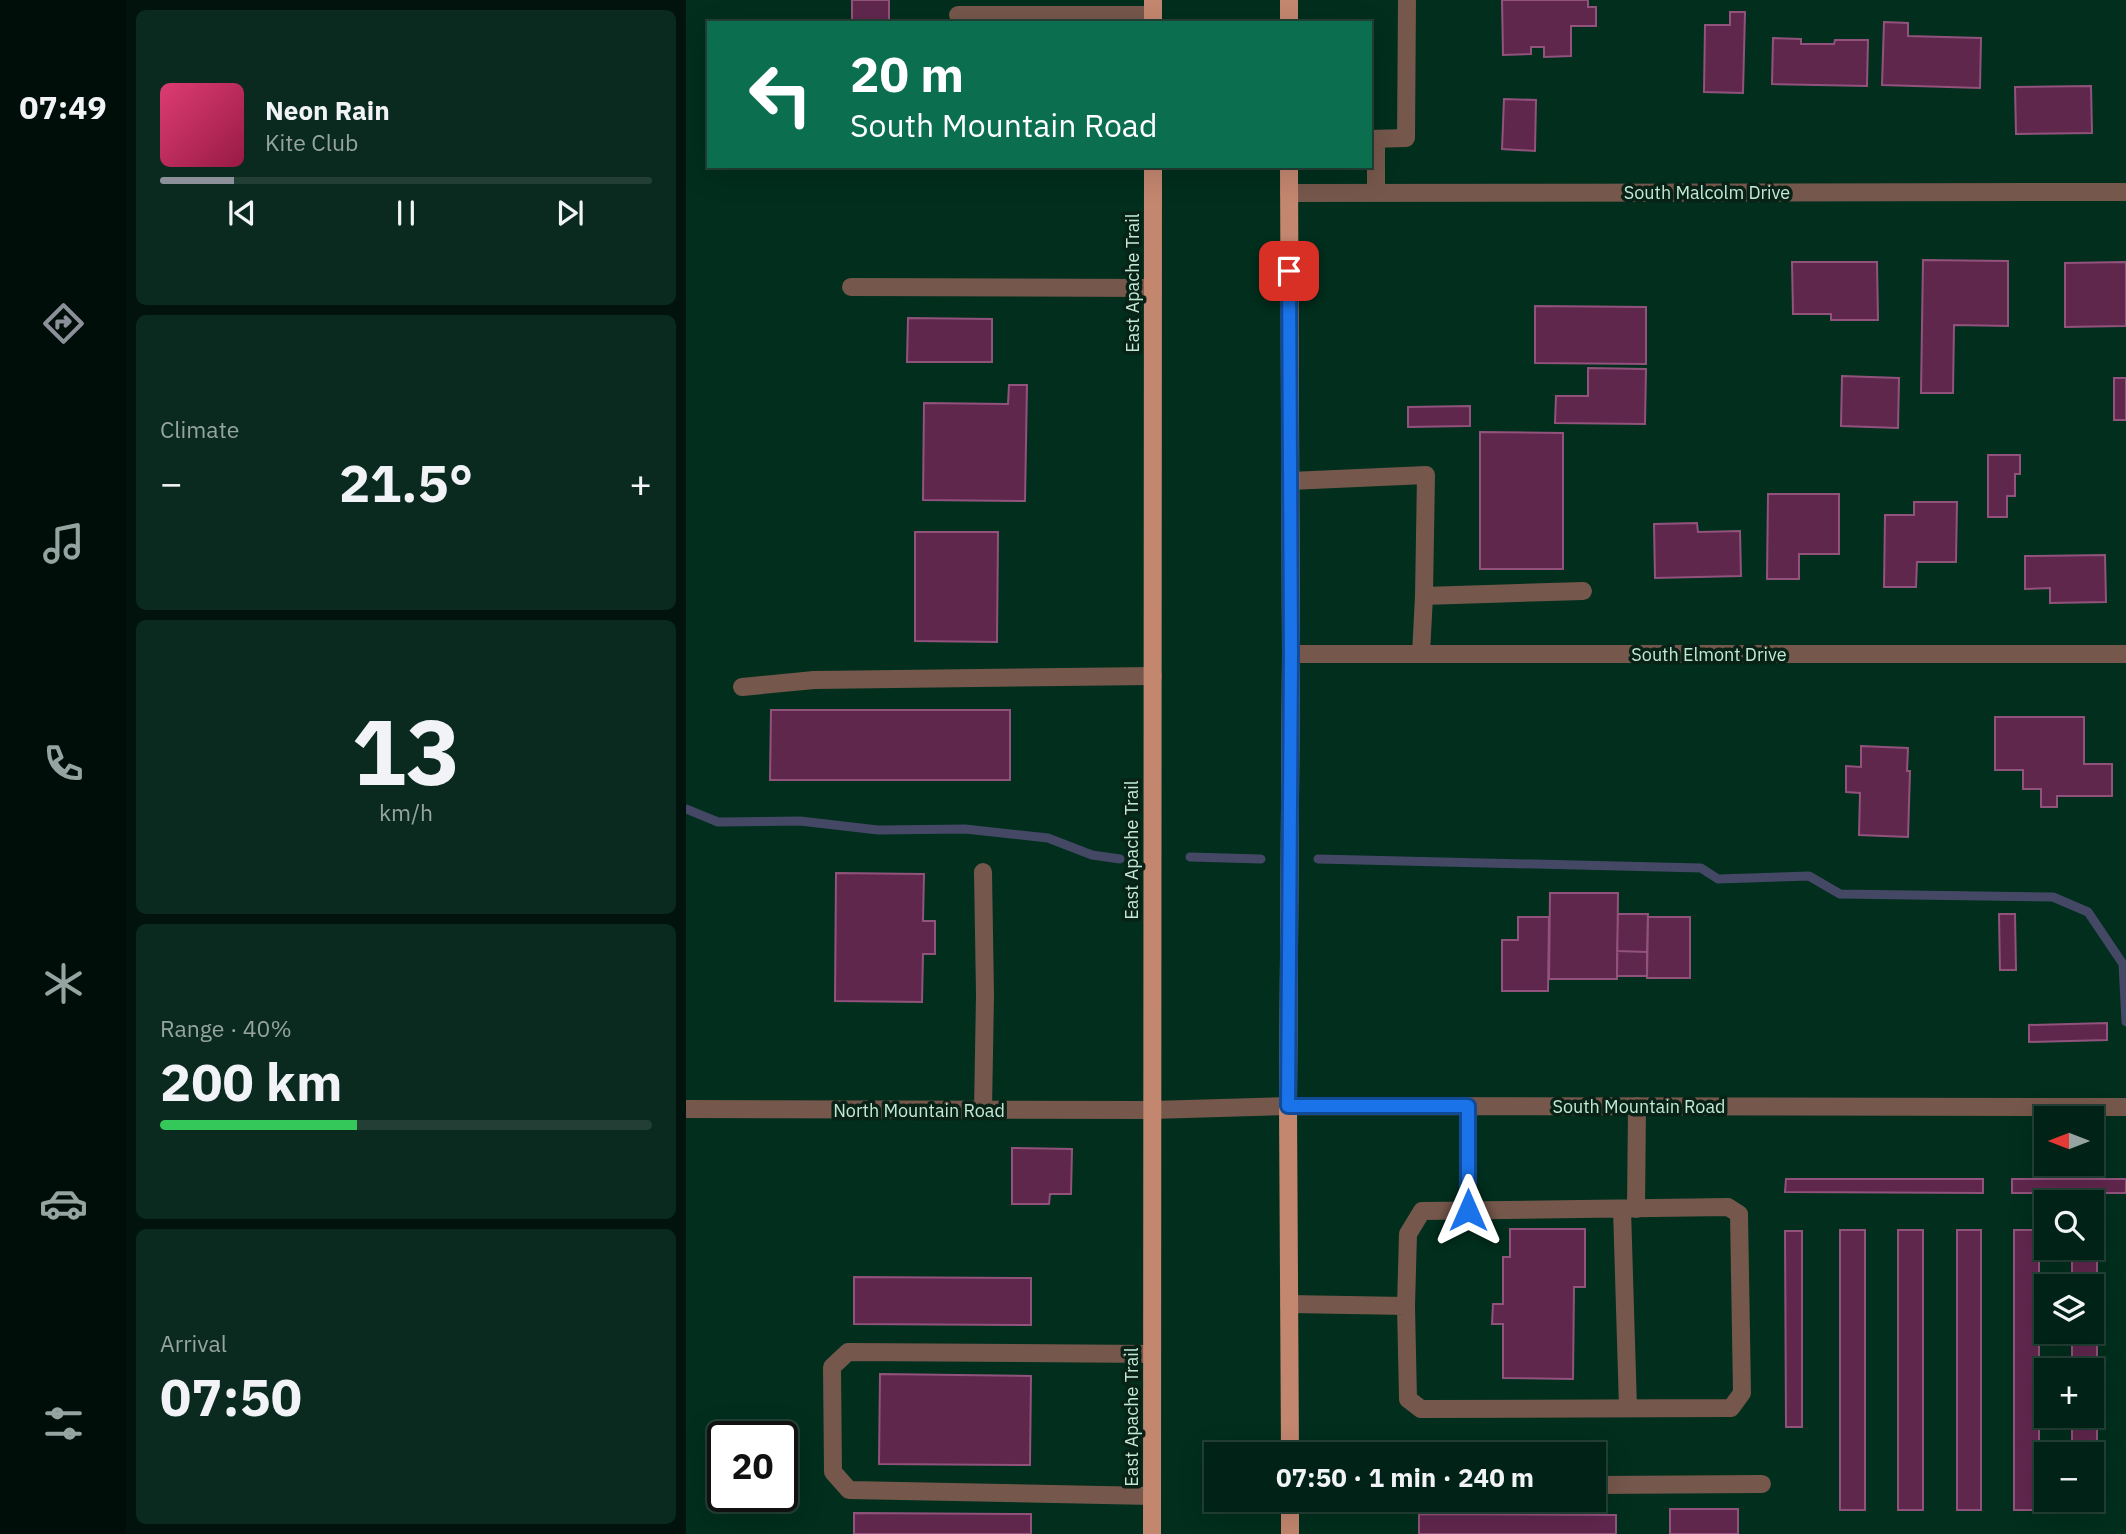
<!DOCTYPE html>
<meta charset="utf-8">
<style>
body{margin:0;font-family:"IBM Plex Sans",sans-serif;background:#0b2a1f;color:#f1f3f6;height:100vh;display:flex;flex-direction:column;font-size:26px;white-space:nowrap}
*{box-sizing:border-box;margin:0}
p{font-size:23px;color:#96a4a1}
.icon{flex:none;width:38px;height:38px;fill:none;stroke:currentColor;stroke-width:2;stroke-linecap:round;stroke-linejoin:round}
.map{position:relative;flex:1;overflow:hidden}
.details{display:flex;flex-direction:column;gap:10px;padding:10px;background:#01130c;width:560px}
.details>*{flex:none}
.banner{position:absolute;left:21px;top:21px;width:665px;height:147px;border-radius:0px;box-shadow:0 7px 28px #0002,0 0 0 2px #233f35;background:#0b6e4f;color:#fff;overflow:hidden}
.needle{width:46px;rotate:270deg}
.buttons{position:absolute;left:1348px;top:1106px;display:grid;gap:14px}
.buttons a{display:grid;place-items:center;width:70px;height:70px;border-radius:0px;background:#012216;box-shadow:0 7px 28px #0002,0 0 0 2px #233f35;font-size:35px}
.speed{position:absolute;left:21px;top:1421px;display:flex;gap:14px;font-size:35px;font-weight:700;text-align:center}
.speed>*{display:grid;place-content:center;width:91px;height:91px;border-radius:50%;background:#012216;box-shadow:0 7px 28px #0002,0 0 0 2px #233f35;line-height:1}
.speed .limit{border:4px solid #111;border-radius:10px;background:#fff;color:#111}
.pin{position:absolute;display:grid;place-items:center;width:60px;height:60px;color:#fff;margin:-30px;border-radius:14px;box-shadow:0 4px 10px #0006}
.me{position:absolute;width:77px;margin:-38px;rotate:0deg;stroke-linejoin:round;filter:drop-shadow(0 0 5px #0008)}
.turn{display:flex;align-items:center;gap:24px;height:147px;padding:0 28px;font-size:32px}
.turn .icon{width:91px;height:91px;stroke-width:2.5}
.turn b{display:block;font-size:49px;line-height:60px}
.big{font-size:52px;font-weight:700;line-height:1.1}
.details .tile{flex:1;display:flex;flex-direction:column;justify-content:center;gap:10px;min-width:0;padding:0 24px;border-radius:10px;background:#0b2a1f}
.details .dial{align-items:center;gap:0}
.dial b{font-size:91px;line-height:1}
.song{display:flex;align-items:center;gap:21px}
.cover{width:84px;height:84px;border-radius:10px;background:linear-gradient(135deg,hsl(340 70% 55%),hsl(340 70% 35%))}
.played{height:7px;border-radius:4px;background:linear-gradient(90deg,#8c9099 15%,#233f35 15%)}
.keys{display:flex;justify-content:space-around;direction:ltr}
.heat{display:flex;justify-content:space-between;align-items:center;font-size:38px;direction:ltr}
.charge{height:10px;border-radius:5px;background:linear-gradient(90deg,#34c759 40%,#233f35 0)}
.trip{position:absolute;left:518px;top:1442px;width:402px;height:70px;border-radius:0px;background:#012216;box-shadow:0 7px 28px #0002,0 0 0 2px #233f35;font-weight:700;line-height:70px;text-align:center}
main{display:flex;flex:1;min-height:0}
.tab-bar{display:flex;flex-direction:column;width:126px;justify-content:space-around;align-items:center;background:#000e09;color:#96a4a1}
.tab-bar .icon{width:49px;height:49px}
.tab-bar .on{color:#8c9099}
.tab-bar b{font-size:32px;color:#f1f3f6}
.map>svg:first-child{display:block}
</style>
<main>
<nav class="tab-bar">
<b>07:49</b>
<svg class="icon on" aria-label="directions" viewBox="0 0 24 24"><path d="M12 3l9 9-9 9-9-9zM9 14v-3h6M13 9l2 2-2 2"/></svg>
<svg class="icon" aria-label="music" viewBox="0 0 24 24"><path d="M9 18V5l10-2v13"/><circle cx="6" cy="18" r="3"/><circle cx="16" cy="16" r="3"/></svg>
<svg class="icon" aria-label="phone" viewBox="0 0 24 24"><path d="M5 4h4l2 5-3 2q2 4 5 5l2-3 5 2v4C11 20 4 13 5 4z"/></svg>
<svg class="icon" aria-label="climate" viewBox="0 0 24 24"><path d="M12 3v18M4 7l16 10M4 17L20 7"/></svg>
<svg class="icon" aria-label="car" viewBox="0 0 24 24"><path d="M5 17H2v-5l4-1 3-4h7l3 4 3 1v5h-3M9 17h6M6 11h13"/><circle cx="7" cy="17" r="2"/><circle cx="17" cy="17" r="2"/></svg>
<svg class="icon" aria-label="filters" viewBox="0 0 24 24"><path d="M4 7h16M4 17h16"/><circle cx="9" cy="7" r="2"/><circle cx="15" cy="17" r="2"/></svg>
</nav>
<section class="details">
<div class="tile">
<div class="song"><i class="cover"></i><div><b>Neon Rain</b><p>Kite Club</p></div></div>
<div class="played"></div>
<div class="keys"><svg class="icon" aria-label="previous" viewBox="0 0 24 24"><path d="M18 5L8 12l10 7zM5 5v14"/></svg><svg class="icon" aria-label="pause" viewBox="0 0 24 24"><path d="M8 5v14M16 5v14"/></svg><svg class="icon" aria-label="next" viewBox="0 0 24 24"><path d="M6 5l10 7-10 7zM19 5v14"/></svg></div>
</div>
<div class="tile"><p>Climate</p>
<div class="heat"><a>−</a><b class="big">21.5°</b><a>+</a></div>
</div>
<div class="tile dial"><b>13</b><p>km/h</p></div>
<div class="tile"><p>Range · 40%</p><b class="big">200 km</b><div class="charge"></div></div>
<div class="tile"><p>Arrival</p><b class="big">07:50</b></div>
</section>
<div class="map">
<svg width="1440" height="1534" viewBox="0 0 1440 1534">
<rect width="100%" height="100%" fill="#012e1d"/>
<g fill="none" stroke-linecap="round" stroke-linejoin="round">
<path stroke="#444864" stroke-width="9" d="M0 809 32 822 114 821 192 830 279 829 362 838 406 855 434 859
M504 857 575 859
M632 859 1015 868 1032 879 1123 876 1154 894 1367 897 1402 912 1437 964 1440 1022"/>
</g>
<path fill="#60274d" stroke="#91537b" stroke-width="2" d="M166 0H203V23H166Z
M816 0H902V7H910V26H885V56L858 57V47H845V54L817 55Z
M1044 12H1059L1057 93 1018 92 1019 25H1044Z
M1198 22 1222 23V36L1295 38 1294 88 1196 85Z
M1087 38 1115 39V44H1148L1149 40H1182L1181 86 1086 84Z
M1405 86 1406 133 1330 134 1329 87Z
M818 99 850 100 849 151 816 149Z
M1237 260 1322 261V326L1268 325 1267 393H1235Z
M1106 262H1191L1192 320H1145V314H1107Z
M1440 262V326L1379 327V263Z
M849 306 960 307V364L849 363Z
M222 318 306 319V362H221Z
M902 368 960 369 959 424 869 423 870 396H902Z
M1156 376 1213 378 1212 428 1155 426Z
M1428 378H1440V420H1428Z
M323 385H341L339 501 237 500 238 403 322 404Z
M784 406V426L722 427V407Z
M794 432 877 433V569H794Z
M1302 455H1334V474H1329V496H1321V517H1302Z
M1082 494H1153V554H1113V579H1081Z
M1228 502H1271L1270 562H1231L1230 587H1198L1199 515H1228Z
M1011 523 1012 532 1054 531 1055 576 969 578 968 524Z
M229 532H312L311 642 229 641Z
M1419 555 1420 602 1364 603V588L1339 589V556Z
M85 710H324V780H84Z
M1309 717H1398V764H1426V796H1371V807H1355V789H1337V770H1309Z
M1175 746 1222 748 1221 771H1224L1222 837 1173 835 1174 793 1160 792V766L1175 767Z
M150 873 238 874 237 921H249V954H237L236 1002 149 1001Z
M864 893H932L931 979H863Z
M932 914H962L961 952 931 951Z
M1313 914H1329L1330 970H1314Z
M832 917H863L862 991H816V940H832Z
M962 917H1004V978H961Z
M931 951 961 952V976H931Z
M1421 1023V1040L1343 1042V1025Z
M326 1148 386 1149 385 1194H364L363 1204H326Z
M1100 1179H1297V1193L1099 1192Z
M1326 1179H1440V1193H1326Z
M824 1229H899V1287H888L887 1379 817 1378V1324H806L807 1304H817V1257H824Z
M1154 1230H1179V1510H1154Z
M1212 1230H1237V1510H1212Z
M1271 1230H1295V1510H1271Z
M1328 1230H1353V1510H1328Z
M1405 1230H1411V1510H1386V1500H1405V1454H1386V1416H1405V1370H1386V1332H1405V1286H1386V1248H1405Z
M1099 1231H1116V1427H1100Z
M168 1277 345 1278V1325L168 1324Z
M194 1374 345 1376 344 1465 193 1464Z
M984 1509H1052V1534H984Z
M168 1513 345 1514V1534H168Z
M733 1514 930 1515V1534H733Z"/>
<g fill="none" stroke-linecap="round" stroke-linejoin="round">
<path stroke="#75574b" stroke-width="18" d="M272 15H467
M684 139 720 138 721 0
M690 139V192
M165 287 467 288
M604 481 740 475 738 596 897 591
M735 654 738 596
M56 687 128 680 467 676
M297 872 299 995 297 1110
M782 1106V1210
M936 1209 942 1408
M950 1209 951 1106
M603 1304 720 1306 722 1399 735 1409 1045 1408 1056 1393 1053 1214 1042 1207 736 1211 722 1234 720 1306
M466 1354 162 1352 146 1367 147 1472 163 1490 466 1496
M908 1485 1076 1484"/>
<path stroke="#75574b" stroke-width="18" d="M603 193 1440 192
M605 654H1440
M0 1109 466 1110 602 1106 1440 1107"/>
<path stroke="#c3866f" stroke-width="18" d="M603 0V23
M467 23V0
M603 166 605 654 602 1106 604 1454
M604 1500V1534
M466 1534 467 166"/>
</g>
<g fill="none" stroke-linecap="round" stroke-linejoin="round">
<g stroke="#114b97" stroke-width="18">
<path id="route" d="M603 271 605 654 602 1106H782V1210"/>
</g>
<use href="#route" stroke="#1a73e8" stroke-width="12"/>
</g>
<g text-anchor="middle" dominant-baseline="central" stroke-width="7" stroke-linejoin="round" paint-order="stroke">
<g font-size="18" fill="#c3e9d5" stroke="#082217">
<text x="1021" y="192">South Malcolm Drive</text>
<text transform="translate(446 283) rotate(-90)">East Apache Trail</text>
<text x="1023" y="654">South Elmont Drive</text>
<text transform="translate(445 850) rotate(-90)">East Apache Trail</text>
<text x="953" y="1106">South Mountain Road</text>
<text x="233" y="1110">North Mountain Road</text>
<text transform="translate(445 1417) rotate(-90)">East Apache Trail</text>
</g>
</g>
</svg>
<div class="buttons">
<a><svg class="needle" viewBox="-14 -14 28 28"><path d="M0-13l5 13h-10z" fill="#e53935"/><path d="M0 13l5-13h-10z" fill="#96a4a1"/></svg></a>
<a><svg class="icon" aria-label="search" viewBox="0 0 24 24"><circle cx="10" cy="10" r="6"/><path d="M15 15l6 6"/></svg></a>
<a><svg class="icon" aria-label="layers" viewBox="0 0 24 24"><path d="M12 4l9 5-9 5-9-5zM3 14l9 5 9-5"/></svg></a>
<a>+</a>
<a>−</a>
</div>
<div class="speed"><div class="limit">20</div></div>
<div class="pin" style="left:603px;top:271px;background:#d93025"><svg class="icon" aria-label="arrive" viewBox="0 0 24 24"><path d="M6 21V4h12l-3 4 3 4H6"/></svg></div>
<svg class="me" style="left:782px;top:1210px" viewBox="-20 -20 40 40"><path d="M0-17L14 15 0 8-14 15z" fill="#1a73e8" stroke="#fff" stroke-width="4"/></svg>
<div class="trip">07:50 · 1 min · 240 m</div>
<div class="banner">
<div class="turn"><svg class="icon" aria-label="left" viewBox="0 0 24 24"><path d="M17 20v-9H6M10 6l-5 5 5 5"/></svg><div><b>20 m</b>South Mountain Road</div></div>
</div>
</div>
</main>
